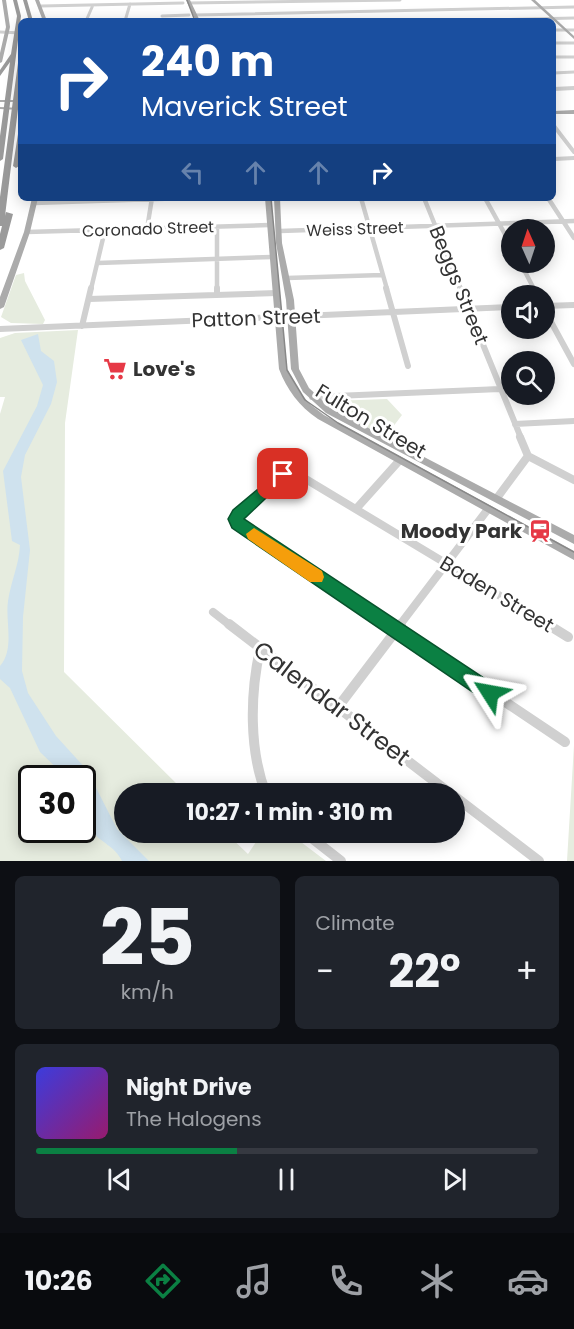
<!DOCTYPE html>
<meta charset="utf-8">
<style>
body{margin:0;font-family:Poppins,sans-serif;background:#20242c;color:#f1f3f6;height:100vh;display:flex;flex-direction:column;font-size:22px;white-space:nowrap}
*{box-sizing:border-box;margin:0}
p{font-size:20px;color:#9ea1a6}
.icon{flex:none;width:33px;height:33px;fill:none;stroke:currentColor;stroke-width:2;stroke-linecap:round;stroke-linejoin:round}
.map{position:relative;height:861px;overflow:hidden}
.sheet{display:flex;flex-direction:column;gap:15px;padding:15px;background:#0d0f14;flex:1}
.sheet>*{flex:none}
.banner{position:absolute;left:18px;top:18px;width:538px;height:183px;border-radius:9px;box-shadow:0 3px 15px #0003;background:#1a4fa0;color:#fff;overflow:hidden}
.needle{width:39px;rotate:357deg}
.tools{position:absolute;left:501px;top:219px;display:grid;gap:12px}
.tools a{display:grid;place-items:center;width:54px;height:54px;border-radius:50%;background:#171b24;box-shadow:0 3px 15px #0003;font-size:30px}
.speed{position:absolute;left:18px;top:765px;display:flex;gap:12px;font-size:30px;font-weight:700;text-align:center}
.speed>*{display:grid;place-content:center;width:78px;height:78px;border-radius:50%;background:#171b24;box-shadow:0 3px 15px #0003;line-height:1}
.speed .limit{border:3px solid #111;border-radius:9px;background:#fff;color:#111}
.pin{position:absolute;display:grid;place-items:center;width:51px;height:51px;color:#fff;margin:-26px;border-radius:12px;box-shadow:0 3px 9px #0006}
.me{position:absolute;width:66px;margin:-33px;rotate:304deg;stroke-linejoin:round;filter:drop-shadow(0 0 4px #0008)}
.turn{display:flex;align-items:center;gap:21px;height:126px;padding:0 24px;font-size:27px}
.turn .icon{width:78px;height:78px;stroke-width:2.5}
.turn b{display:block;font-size:42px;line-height:51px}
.lanes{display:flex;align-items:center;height:57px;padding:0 24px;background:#0003;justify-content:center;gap:30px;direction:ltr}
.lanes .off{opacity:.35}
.big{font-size:45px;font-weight:700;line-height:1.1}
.sheet .tile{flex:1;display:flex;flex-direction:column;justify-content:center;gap:9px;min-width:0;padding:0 21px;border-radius:9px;background:#20242c}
.sheet .dial{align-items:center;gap:0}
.dial b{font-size:78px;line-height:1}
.song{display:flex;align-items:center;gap:18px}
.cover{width:72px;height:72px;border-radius:9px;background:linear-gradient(135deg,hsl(240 70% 55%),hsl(320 70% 35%))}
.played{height:6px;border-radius:3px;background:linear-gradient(90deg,#0b8043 40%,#363941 40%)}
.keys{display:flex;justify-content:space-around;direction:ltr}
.heat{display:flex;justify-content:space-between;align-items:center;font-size:33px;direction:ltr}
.sheet .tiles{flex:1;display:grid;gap:15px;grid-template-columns:1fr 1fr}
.tile:last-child{grid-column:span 2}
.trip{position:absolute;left:114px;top:783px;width:351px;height:60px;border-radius:30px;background:#171b24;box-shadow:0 3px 15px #0003;font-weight:700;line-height:60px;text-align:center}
.dock{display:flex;height:96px;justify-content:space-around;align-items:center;background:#090b0e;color:#9ea1a6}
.dock .icon{width:42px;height:42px}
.dock .on{color:#0b8043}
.dock b{font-size:27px;color:#f1f3f6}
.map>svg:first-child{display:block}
</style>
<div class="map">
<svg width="574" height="861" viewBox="0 0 574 861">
<rect width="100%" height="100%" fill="#fff"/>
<path fill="#e6ecdf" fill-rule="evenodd" d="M24 273 25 281 45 320 43 324 11 323 1 317 16 275Z
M78 330 65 423 64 672 186 793 124 794V832L226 833 248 854 262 833H289L326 861H0V414L5 397H0V338L15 333ZM32 778H82V830H32Z
M387 399 402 415 389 432 383 429 378 433 328 406 331 401Z
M574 745V861H567Z"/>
<path fill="#cfe2ee" d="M38 334 41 351 54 361 57 382 51 404 25 455 21 477 30 550 23 617 22 671 28 693 56 736 87 770 117 829 149 861H122C115 846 101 843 92 831 80 816 82 796 82 778H67L40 752 10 688 0 679V666C15 649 5 621 8 601 11 581 19 565 20 545L12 541 3 471 37 406 43 385 21 340Z"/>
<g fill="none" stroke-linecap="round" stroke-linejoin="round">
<path stroke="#d0d0d0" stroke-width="3" d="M189 3 400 0
M41 6 183 3
M195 15 574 7
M162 16 189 15
M86 21 93 5
M125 21 130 4
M437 21 574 18
M554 30H574
M0 32 21 33
M554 43H574
M554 57H574
M554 73 574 72"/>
<path stroke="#d0d0d0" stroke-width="4" d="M554 89 574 88
M554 126 574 152
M554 159 574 158"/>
<path stroke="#d0d0d0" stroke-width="4.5" d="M361 198 387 289
M424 198 461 289
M485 198 512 247
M548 198 574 238
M34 203 188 198
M217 227V289
M147 229 152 198
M280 231 574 221
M27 232 269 225
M520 262 534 289
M98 263 272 257
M287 278 382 275
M91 289 105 230"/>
<path stroke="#d0d0d0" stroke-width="6" d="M217 288V295
M386 288 408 366
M460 288 521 438
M533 288 537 296
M89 299 277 293
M544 306 574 305
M544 309 574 364
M82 326 91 288
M0 329 512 307
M312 397 500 389
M515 424 574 421"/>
<path stroke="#d0d0d0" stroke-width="8" d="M528 456 574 480
M497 498 528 456 520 437
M356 509 399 461
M213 612 231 626
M391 626 238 524 236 519 283 473 294 472 550 626
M399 626 488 509"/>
<path stroke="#d0d0d0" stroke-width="10" d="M229 624 451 794
M389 624 565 742
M547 624 568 637
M260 649C250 695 249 750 266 794
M338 707 401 624
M454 796 539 861
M304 832 341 861"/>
<path fill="#ababab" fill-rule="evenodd" d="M2 0H6L10 27 2 62 0 63V53L6 27Z
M35 0H39L47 21H43Z
M186 0H190L200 21H196Z
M531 0H535L574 36V39Z
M0 100H21V102H0Z
M0 107 21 108V110L0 109Z
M574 110V114H554V111Z
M32 198H38L30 232 4 307 0 309V297L24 232Z
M265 198H271L287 369 301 394 311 405 324 415 574 551V560L318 419C299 406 287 390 279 369Z
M274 198H280L282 243 294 300 299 369 309 388 332 409 574 535V544L326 413 303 392 291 369 286 300 276 243Z"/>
<path fill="#9a9a9a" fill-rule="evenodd" d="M13 0H17L21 16 3 159 0 161V136L10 62 0 76V70L11 54 17 16Z
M23 0H27L33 21H29Z
M21 61V84L5 216 6 212 13 214 4 248 0 250V234L2 226H0V197L18 63Z
M21 132 19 166 16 168 13 166 18 134Z"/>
<path stroke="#888" stroke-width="1.5" d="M187 0 195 21
M271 198 287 370 305 400 338 423 574 552"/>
</g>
<path fill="#0b8043" stroke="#07532c" stroke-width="1.5" d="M283 468 288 470 290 474 288 477 244 519 496 686 499 693 496 699 490 702 483 699 232 528 228 519 233 510Z"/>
<path fill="#f59e0b" d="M254 528 322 571 324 577 322 582H310L248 539 246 534Z"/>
<defs>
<g id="supermarket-bare" transform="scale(1.8)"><path d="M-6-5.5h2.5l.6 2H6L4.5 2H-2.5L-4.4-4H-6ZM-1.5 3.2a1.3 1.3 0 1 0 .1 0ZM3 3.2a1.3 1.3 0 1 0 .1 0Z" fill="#e63946" stroke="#fff" stroke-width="2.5" paint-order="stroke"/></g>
<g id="station-bare" transform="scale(1.8)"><path d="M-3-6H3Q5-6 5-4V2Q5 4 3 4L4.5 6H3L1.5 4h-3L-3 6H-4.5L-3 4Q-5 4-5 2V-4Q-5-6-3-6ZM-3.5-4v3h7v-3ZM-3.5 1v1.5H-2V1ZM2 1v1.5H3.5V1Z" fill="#e63946" stroke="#fff" stroke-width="2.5" paint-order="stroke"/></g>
</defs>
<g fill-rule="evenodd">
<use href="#supermarket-bare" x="115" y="369"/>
<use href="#station-bare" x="540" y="531"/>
</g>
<g text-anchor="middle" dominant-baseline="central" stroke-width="6" stroke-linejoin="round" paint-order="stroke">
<g font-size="16" fill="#333" stroke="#fff">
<text transform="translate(148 229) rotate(-2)">Coronado Street</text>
<text transform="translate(355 229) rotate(-2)">Weiss Street</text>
</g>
<g font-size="20" fill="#333" stroke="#fff">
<text transform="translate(459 285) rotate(68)">Beggs Street</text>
<text transform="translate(256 318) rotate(-2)">Patton Street</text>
<text transform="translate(371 421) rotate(31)">Fulton Street</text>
<text transform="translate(497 594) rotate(31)">Baden Street</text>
</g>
<g font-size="20" font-weight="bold" fill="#333" stroke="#fff" text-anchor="start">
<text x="133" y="369">Love's</text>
<text x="522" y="531" text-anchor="end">Moody Park</text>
</g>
<g font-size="24" fill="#333" stroke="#fff">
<text transform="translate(332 703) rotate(37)">Calendar Street</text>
</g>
</g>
</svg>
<div class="tools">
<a><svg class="needle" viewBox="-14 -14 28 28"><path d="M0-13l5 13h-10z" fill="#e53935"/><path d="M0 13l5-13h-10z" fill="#9ea1a6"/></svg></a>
<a><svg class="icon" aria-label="sound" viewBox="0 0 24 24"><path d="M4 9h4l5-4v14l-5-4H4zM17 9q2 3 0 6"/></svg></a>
<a><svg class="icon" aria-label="search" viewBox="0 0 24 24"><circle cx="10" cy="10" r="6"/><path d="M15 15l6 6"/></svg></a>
</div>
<div class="speed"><div class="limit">30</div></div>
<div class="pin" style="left:283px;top:474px;background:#d93025"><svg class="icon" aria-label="arrive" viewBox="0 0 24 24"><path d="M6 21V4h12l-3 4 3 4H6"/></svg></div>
<svg class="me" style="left:490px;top:693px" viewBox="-20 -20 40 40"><path d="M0-17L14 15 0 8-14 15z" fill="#0b8043" stroke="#fff" stroke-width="4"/></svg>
<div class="trip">10:27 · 1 min · 310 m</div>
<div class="banner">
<div class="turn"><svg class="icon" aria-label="right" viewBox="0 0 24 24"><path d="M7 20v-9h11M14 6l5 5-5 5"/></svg><div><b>240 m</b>Maverick Street</div></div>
<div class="lanes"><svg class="icon off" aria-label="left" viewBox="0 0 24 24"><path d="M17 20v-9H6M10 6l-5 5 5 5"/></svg><svg class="icon off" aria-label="ahead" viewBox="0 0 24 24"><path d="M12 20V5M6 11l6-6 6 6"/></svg><svg class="icon off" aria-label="ahead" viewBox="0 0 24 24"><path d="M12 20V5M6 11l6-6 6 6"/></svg><svg class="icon" aria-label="right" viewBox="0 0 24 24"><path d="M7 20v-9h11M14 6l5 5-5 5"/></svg></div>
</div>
</div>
<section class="sheet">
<div class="tiles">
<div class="tile dial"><b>25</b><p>km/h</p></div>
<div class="tile"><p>Climate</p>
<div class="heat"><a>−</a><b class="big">22°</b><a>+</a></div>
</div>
<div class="tile">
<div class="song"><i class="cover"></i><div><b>Night Drive</b><p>The Halogens</p></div></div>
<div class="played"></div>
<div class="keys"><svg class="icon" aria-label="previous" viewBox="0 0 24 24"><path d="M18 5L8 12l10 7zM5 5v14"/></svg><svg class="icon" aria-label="pause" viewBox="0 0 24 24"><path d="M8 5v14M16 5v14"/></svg><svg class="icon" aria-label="next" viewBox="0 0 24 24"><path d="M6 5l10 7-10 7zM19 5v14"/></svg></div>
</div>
</div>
</section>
<nav class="dock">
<b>10:26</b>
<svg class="icon on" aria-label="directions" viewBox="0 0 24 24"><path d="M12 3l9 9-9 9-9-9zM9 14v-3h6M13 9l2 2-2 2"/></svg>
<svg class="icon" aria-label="music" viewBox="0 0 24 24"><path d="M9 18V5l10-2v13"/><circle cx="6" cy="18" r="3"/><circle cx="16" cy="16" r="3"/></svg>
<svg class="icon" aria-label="phone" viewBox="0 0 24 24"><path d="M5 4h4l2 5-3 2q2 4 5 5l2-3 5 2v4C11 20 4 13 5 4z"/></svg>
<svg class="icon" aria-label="climate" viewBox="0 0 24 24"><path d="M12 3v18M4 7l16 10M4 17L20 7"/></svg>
<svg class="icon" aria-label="car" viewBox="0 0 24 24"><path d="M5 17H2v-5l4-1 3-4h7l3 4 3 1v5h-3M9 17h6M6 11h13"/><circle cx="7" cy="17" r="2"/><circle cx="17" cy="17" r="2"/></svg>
</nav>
